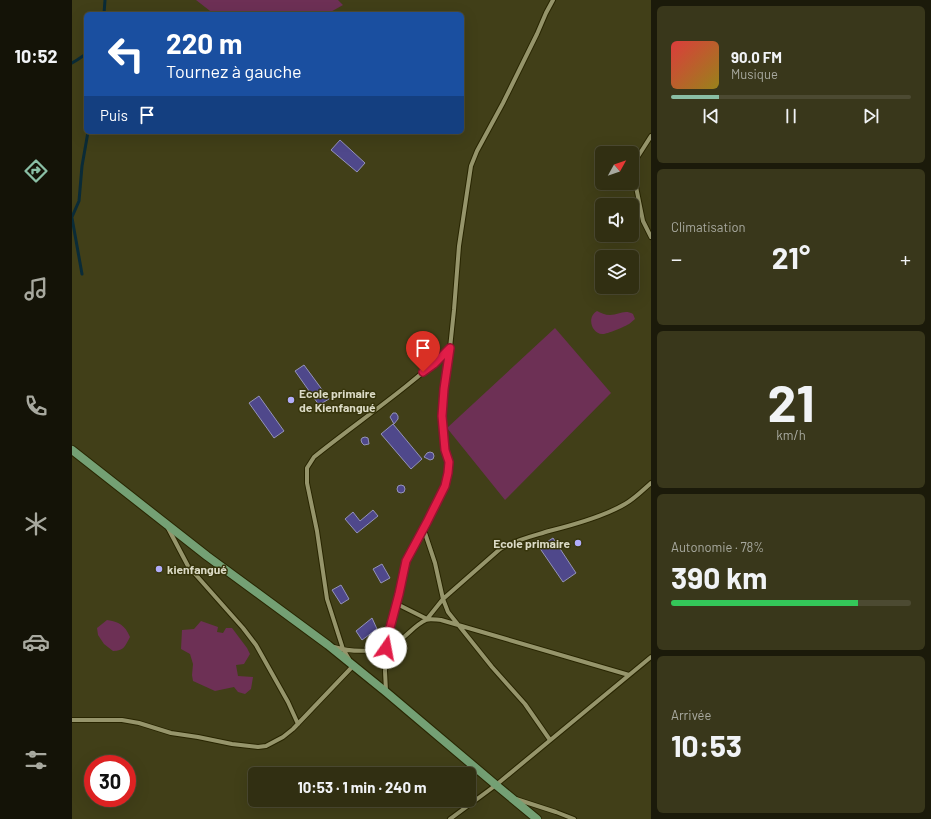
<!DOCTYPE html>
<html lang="fr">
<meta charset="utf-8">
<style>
body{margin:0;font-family:Barlow,sans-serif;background:#39371b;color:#f1f3f6;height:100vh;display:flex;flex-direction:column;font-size:15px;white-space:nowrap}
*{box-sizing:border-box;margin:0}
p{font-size:13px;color:#a8a99f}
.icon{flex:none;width:22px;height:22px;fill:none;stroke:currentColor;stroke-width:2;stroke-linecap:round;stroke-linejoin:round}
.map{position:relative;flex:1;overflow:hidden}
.side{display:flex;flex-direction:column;gap:6px;padding:6px;background:#1b1a0a;width:280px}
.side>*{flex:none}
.hud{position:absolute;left:12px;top:12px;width:380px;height:122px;border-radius:6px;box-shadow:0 4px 16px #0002,0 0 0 1px #4c4a32;background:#1a4fa0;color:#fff;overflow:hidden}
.needle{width:26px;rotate:50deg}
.buttons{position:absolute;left:523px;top:146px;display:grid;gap:8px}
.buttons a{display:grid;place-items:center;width:44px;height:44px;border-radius:6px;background:#312f12;box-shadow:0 4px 16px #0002,0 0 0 1px #4c4a32;font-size:20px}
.speed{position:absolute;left:12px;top:755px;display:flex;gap:8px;font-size:20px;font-weight:700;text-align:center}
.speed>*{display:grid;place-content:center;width:52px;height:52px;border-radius:50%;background:#312f12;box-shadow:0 4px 16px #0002,0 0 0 1px #4c4a32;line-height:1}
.speed .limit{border:6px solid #d22;background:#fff;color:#111}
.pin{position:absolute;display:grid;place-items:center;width:34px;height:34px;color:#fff;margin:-41px -17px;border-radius:50% 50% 50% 0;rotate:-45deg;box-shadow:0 0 4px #0007}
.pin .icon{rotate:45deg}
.me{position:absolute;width:44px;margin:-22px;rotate:12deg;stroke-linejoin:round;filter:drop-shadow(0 0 3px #0008)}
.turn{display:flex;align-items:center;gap:14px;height:84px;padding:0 16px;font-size:18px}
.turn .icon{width:52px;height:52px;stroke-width:2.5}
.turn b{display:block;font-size:28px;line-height:34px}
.then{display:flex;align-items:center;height:38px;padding:0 16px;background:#0003;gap:8px;font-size:15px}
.big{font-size:30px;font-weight:700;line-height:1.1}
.side .card{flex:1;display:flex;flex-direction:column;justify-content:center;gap:6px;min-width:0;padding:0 14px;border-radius:6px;background:#39371b}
.side .dial{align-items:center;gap:0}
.dial b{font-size:52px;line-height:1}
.song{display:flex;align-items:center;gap:12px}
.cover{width:48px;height:48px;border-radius:6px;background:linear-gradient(135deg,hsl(0 70% 55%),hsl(50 70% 35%))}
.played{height:4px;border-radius:2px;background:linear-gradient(90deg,#8abfa5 20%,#4c4a32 20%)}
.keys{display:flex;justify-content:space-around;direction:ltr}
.heat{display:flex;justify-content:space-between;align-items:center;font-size:22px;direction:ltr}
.charge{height:6px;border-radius:3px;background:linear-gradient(90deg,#34c759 78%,#4c4a32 0)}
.trip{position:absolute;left:176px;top:767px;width:228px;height:40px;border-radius:6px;background:#312f12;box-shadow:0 4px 16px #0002,0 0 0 1px #4c4a32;font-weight:700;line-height:40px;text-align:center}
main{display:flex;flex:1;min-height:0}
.tab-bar{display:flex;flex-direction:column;width:72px;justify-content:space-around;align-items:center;background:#141307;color:#a8a99f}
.tab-bar .icon{width:28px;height:28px}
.tab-bar .current{color:#8abfa5}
.tab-bar b{font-size:18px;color:#f1f3f6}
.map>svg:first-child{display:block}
</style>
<main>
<nav class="tab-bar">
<b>10:52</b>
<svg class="icon current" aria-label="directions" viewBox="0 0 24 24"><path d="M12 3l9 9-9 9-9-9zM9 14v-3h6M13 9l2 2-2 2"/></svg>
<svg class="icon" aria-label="music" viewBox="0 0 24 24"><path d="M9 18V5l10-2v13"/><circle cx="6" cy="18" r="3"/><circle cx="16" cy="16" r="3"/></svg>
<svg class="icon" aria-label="phone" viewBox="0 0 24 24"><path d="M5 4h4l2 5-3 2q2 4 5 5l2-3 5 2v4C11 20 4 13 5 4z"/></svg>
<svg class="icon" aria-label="climate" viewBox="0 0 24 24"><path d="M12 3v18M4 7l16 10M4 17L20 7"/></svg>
<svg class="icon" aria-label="car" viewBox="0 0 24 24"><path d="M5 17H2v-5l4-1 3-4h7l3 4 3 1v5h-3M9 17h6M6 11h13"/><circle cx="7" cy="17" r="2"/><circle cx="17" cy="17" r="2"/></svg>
<svg class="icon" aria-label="filters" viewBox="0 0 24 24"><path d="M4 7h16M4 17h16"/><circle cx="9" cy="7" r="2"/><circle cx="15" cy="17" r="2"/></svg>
</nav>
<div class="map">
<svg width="579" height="819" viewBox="0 0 579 819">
<rect width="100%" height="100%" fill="#413f18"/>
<path fill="#6d3055" d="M124 0H266L271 5 255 14H142Z
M525 311C529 313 533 315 538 315 547 315 552 309 561 314L563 319C560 321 558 324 555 325 552 327 535 334 531 334 520 335 514 317 525 311Z
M483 328 539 393 433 500 375 428Z
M35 620C47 622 53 625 58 637 53 646 52 651 41 651L32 644 26 635 25 628Z
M129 621 146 627 145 632 151 633 154 628H160L175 648 178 654 172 664 164 665 166 676 181 677 179 689 173 694 166 692 162 687 143 691 121 681 120 675 121 664 118 654 109 649 110 630 122 629Z"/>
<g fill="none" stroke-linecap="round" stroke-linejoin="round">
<path stroke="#0a2b37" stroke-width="3" d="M32 14 33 0
M0 63 5 60 14 54
M14 82 13 101 14 114
M0 217 7 201 10 166 16 132
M0 218 10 274"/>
</g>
<path fill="#4f488b" stroke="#9493ba" d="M268 140 293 163 285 172 259 150Z
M232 365 257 399 247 405 223 371Z
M187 396 212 431 202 438 177 403Z
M321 413H324L326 416V419L322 424 318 417Z
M321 424 350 459 339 469 309 434Z
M293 437 296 438 297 444 292 445 290 443 289 440 290 438Z
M358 452 361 453 362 456 361 459 358 460 352 457 355 453Z
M325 489a4 4 0 1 1 8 0a4 4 0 1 1-8 0Z
M301 510 306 516 285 533 273 519 281 512 288 521Z
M481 538 504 573 491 582 467 547Z
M310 564 318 578 309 583 301 569Z
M269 585 277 599 269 604 260 590Z
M300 618 305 629 290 640 284 631Z"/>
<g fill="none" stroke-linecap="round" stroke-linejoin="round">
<g stroke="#282500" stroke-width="6">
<path id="minor" d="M579 136 565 158 563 169V182L571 221 579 237
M351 527 363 563 371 599 376 612 420 667 453 704 478 740
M96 528 116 566 171 628 184 645 216 702 226 724
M325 604 355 619 371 599 428 549C443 540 461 536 477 531 501 525 531 517 553 504 562 499 571 490 579 483
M262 647C278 652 307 653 322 644 334 638 342 625 354 620 358 618 365 620 369 620L557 675
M277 659 271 649 255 599 245 531 235 483V468L242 457C287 421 335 389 377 349
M314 691 313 671 314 643 327 594 334 561 355 522 373 485 376 473 377 462 373 450 370 416 372 389 378 348 382 310 387 246 399 166 405 151 431 103 465 34 474 13 481 0
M0 720H50L67 723 99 733 126 737 160 744 186 747 194 746 211 737 221 729 281 666V665
M444 799 484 812 502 819
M378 819 424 785 579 657"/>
</g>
<g stroke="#282500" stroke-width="10">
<path id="secondary" d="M0 450 135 556 256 645 314 692 424 785 465 819"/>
</g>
<use href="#minor" stroke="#96956b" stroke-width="4"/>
<use href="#secondary" stroke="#74a074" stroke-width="8"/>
</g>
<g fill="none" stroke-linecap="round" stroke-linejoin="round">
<g stroke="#92132f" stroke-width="10">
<path id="route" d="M314 648V643L327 594 334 561 355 522 373 486 376 473 377 462 373 450 370 416 372 389 378 348 362 364 351 372"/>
</g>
<use href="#route" stroke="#e11d48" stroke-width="7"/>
</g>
<g fill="#b1adfa" stroke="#37350c" stroke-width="1.5">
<circle cx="219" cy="400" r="4"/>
<circle cx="506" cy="543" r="4"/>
<circle cx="87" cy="569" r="4"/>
</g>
<g text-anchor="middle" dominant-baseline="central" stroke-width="3" stroke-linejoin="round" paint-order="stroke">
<g font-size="12" font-weight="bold" fill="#dbdac5" stroke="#37350c" text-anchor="start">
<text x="227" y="393">Ecole primaire<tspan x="227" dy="14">de Kienfangué</tspan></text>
<text x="498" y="543" text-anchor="end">Ecole primaire</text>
<text x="95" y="569">kienfangué</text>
</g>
</g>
</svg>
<div class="buttons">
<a><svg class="needle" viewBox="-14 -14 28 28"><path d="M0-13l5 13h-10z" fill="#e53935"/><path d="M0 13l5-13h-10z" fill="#a8a99f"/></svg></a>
<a><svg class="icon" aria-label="sound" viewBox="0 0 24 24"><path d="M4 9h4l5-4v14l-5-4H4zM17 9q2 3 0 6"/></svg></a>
<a><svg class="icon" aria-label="layers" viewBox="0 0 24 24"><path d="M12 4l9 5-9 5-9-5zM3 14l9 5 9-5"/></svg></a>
</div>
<div class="speed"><div class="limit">30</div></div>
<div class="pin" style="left:351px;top:372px;background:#d93025"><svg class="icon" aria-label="arrive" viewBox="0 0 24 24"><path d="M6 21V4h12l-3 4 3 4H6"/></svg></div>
<svg class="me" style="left:314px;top:648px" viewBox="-20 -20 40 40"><circle r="19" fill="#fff"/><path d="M0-13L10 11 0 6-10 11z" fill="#e11d48"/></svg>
<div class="trip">10:53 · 1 min · 240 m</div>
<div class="hud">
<div class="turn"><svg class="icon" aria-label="left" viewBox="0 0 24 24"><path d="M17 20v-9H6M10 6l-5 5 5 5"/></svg><div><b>220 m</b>Tournez à gauche</div></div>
<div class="then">Puis<svg class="icon" aria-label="arrive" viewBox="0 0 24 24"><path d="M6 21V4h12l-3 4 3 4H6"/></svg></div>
</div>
</div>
<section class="side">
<div class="card">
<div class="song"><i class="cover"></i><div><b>90.0 FM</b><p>Musique</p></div></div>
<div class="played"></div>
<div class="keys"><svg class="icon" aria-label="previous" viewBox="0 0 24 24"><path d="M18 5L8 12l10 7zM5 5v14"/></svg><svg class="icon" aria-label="pause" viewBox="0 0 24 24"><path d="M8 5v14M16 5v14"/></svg><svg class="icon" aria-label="next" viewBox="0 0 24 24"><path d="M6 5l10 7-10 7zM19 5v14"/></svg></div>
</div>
<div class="card"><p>Climatisation</p>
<div class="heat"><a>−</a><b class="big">21°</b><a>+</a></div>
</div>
<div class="card dial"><b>21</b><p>km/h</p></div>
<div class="card"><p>Autonomie · 78%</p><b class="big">390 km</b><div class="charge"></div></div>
<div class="card"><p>Arrivée</p><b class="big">10:53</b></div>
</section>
</main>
